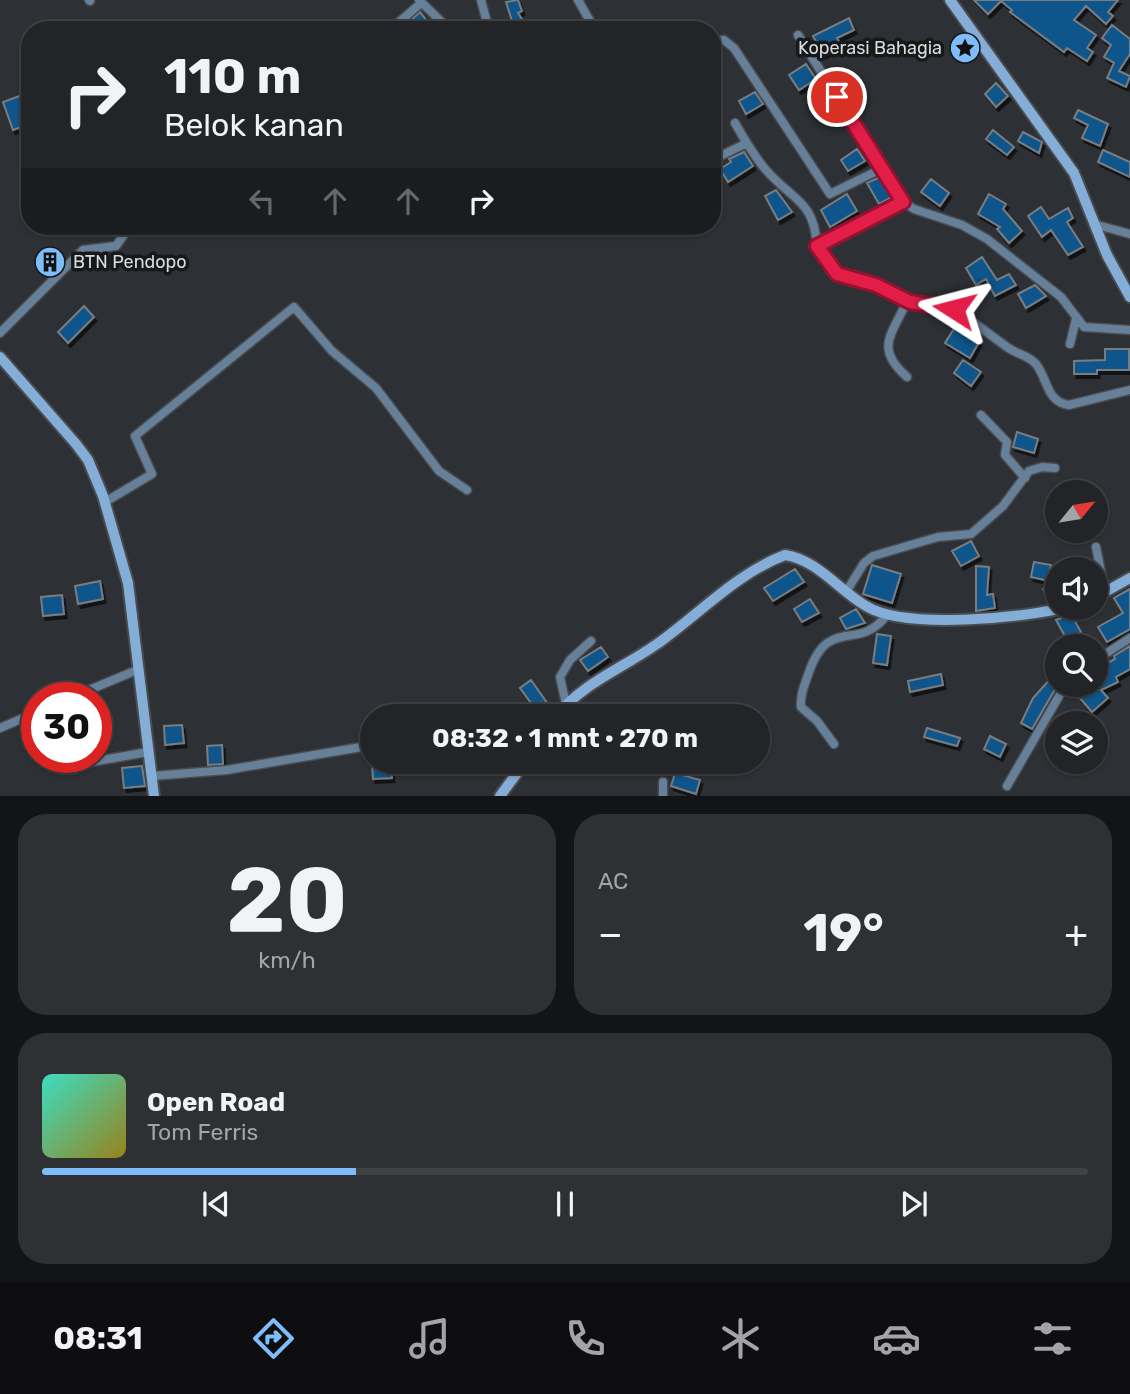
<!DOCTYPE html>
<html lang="id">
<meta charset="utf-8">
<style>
body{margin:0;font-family:Rubik,sans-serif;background:#2e3033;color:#f1f3f6;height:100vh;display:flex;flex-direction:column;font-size:26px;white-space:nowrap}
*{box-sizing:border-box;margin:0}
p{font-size:23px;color:#a2a4a7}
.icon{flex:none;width:38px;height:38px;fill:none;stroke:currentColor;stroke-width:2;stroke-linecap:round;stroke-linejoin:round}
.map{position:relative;height:796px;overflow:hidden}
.side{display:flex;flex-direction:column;gap:18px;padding:18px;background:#131415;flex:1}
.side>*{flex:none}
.guide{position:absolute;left:21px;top:21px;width:700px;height:214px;border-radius:28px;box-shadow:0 2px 5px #0004,0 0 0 2px #3f4144;background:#222427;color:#f1f3f6;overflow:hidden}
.needle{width:46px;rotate:60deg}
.buttons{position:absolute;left:1045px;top:480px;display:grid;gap:14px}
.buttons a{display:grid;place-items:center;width:63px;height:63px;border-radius:50%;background:#222427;box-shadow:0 2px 5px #0004,0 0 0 2px #3f4144;font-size:35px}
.speed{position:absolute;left:21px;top:682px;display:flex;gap:14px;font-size:35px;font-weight:700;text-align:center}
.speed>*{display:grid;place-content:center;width:91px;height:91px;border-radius:50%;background:#222427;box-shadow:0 2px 5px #0004,0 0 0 2px #3f4144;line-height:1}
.speed .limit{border:10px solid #d22;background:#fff;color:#111}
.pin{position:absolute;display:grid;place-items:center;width:60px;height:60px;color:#fff;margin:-30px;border:4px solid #fff;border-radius:50%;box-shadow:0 2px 7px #0007}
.me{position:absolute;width:77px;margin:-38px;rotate:279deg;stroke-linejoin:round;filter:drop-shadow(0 0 5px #0008)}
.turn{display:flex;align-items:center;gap:24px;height:147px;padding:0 28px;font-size:32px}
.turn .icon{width:91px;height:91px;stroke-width:2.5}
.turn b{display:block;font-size:49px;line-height:60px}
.lanes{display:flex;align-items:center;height:66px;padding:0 28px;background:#0003;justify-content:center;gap:35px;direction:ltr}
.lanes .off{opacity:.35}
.big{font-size:52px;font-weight:700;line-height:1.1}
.side .tile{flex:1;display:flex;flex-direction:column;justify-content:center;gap:10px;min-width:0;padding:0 24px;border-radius:28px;background:#2e3033}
.side .dial{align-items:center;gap:0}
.dial b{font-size:91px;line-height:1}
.song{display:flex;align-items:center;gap:21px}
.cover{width:84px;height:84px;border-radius:10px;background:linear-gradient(135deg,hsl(170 70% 55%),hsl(50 70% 35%))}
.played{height:7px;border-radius:4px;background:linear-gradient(90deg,#7fbdfa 30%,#3f4144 30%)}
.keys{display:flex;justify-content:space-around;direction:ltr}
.heat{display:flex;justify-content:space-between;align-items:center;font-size:38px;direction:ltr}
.side .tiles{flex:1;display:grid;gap:18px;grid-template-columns:1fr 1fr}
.tile:last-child{grid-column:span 2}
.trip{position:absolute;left:360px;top:704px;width:410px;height:70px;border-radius:35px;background:#222427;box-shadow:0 2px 5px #0004,0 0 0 2px #3f4144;font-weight:700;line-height:70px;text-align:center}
.tabs{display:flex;height:112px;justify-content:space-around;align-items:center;background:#0e0e10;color:#a2a4a7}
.tabs .icon{width:49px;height:49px}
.tabs .active{color:#7fbdfa}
.tabs b{font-size:32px;color:#f1f3f6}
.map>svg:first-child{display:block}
</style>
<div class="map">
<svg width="1130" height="796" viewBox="0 0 1130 796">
<defs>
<filter id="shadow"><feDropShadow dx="2.5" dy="4" stdDeviation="0" flood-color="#0009"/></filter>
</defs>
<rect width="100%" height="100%" fill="#2d3034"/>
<path fill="#0f548b" stroke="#797d80" stroke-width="2" filter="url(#shadow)" d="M518 0 522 11 518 13 527 27 504 30 513 24 506 2Z
M974 0H1118L1108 12 1113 16 1106 24 1086 6 1074 20 1096 35 1087 48 1093 52 1087 61 1067 48 1064 52 1010 12 1012 10 1001 1 988 14Z
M420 12 431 26 427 30H400Z
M849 18 854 30 837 38 841 45 823 55 813 36Z
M1112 25 1130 39V54L1119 71 1130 76 1126 87 1107 78 1114 63 1104 57 1111 45 1102 38Z
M806 64 816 79 799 90 789 75Z
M996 83 1008 96 996 107 985 94Z
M755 92 763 104 746 114 739 101Z
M22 95 30 124 13 130 3 102Z
M1078 110 1108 124 1100 146 1082 138 1088 125 1074 118Z
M993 130 1014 147 1007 155 986 139Z
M1023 132 1042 142 1039 153 1018 141Z
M857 149 865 161 848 171 841 160Z
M1103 150 1130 162V177L1098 162Z
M744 152 753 166 728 182 720 169 731 162 729 159Z
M880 177 892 197 879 204 867 183Z
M931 179 949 193 940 206 921 192Z
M776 190 792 212 778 220 765 196Z
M847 194 857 211 830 227 821 210Z
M989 194 1006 204 1003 209 1022 231 1009 243 997 229 1000 227 978 214Z
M1041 207 1049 219 1068 208 1073 218 1067 222 1083 247 1068 255 1051 230 1042 237 1028 216Z
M982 257 997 280 1009 274 1016 285 995 296 986 279 976 285 966 268Z
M1035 285 1046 296 1026 308 1018 294Z
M84 306 94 317 68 343 58 332Z
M955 327 979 342 970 358 945 343Z
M1105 349H1129V370H1097V374H1074V361L1105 360Z
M963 360 981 372 971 386 954 373Z
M1017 432 1038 439 1034 453 1013 447Z
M971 541 979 556 961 566 952 551Z
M1034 562 1051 565 1049 574 1057 570V598L1051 602 1043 589 1054 582 1031 577Z
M872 565 901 574 892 603 863 594Z
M976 566 989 567 987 595 993 594 995 608 976 611Z
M795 569 804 582 773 601 764 588Z
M100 581 103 599 78 604 75 586Z
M1130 589V629L1107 642 1098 627 1123 613 1114 598Z
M62 595 64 614 43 616 41 597Z
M810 599 819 613 802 622 794 609Z
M856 609 865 623 846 629 840 618Z
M1071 614 1081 632 1067 640 1056 620Z
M877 634 891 636 887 665 873 663Z
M1130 646V669L1116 677 1118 682 1101 690 1108 698 1092 712 1079 697 1087 690 1082 684H1096V669L1115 659 1114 656Z
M601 647 608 657 588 671 580 660Z
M941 674 943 685 910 692 908 681Z
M1052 677 1058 684 1032 729 1021 723 1033 698Z
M531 680 550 707 539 714 520 688Z
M182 725 184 743 165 745 164 726Z
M927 728 960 738 957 746 924 737Z
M990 736 1006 744 1000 757 984 749Z
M222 745 223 764 208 765 207 746Z
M391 763 392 778 373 779 372 764Z
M142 766 145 786 124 788 122 768Z
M675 773 700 780 696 794 671 786Z"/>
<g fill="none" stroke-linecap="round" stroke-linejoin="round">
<g stroke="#494b4f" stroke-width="11">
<path id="street" d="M89 0 90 1
M419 0 450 30
M481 0 489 30
M578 0 595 30
M390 30 421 3
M798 35 903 202 914 209 962 225 987 239 1061 297 1084 327 1130 330
M712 42 724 40 734 48 830 194 881 169
M735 123C744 139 754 156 766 170 793 201 814 200 817 246L903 202
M712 160 747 143
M1097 225 1130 234
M817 246 837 273 876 285 910 302 954 309 962 314C977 325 992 336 1007 347 1016 354 1028 355 1036 364 1048 379 1046 402 1069 405L1130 390
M0 333 83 250 116 246 130 226
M1070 344 1076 319
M907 377C874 348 892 335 907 301
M981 415 1007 442 1005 455 1025 478
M105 502 152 474 135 436 294 307 332 351 376 388 439 471 467 490
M1096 547 1105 592
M846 592 864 563 873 556 938 537 971 534 1003 506 1029 471 1042 467 1055 468
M1096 660 1130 638
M70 698 137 670
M566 704 560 677 570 660 591 641
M0 728 37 712
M834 744 817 721 801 707C800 696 804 686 808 675 828 614 857 653 886 616
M63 767 148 752
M152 776 227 770 373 745
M663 782V796
M1007 786 1066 684"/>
</g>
<g stroke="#494b4f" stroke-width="14">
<path id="secondary" d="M950 0 1074 173 1107 255 1130 297
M0 357 76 444 88 460 103 496 128 583 154 796
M1096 597 1130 578
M556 716C583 683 623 668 657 644 698 615 737 573 785 555 816 559 840 591 866 606 905 630 1023 618 1068 607
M500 796 526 761"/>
</g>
<use href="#street" stroke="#66809a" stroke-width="8"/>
<use href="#secondary" stroke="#84add7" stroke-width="10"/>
</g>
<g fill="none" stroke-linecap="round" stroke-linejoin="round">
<g stroke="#92132f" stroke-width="18">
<path id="route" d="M837 97 903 202 817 246 837 274 876 285 910 302 954 309"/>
</g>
<use href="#route" stroke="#e11d48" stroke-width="12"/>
</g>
<defs>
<g id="sight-disc" transform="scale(1.575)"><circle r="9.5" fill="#7fbdfa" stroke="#17181a"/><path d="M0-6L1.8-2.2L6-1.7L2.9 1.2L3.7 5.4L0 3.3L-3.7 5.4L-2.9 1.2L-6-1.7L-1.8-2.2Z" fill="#111"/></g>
<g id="building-disc" transform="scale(1.575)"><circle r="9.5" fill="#7fbdfa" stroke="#17181a"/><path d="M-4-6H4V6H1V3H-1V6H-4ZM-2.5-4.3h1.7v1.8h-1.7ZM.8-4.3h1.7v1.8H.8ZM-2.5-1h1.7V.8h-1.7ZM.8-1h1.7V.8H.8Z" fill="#111"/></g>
</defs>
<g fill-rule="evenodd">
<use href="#sight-disc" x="965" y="48"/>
<use href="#building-disc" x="50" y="262"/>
</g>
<g text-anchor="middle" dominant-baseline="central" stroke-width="7" stroke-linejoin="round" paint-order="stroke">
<g font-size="18" fill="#d9dbdd" stroke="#17181a" text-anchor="end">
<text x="942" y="48">Koperasi Bahagia</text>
<text x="73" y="262" text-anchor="start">BTN Pendopo</text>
</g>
</g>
</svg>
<div class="buttons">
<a><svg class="needle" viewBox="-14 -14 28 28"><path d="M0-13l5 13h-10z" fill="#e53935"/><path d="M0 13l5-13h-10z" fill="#a2a4a7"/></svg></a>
<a><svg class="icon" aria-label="sound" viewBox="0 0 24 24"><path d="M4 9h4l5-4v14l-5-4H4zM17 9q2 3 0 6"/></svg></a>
<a><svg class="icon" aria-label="search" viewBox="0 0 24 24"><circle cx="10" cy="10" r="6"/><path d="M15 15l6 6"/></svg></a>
<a><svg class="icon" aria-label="layers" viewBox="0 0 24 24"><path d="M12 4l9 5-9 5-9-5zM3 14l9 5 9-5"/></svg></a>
</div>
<div class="speed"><div class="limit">30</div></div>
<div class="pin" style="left:837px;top:97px;background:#d93025"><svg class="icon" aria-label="arrive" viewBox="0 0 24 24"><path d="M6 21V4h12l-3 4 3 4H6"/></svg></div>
<svg class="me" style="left:954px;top:309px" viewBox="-20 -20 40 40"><path d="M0-17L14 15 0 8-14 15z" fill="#e11d48" stroke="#fff" stroke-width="4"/></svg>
<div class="trip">08:32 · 1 mnt · 270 m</div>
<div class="guide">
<div class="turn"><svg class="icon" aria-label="right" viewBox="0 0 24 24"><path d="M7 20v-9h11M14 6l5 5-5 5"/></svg><div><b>110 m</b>Belok kanan</div></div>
<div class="lanes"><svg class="icon off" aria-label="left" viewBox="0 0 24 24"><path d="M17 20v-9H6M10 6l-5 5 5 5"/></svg><svg class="icon off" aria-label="ahead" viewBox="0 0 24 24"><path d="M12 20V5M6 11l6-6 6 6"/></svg><svg class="icon off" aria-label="ahead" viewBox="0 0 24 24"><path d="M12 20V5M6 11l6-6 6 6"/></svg><svg class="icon" aria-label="right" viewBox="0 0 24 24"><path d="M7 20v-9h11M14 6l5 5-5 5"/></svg></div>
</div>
</div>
<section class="side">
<div class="tiles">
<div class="tile dial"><b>20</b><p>km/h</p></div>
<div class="tile"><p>AC</p>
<div class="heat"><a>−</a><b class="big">19°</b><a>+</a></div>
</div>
<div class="tile">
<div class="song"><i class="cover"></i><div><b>Open Road</b><p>Tom Ferris</p></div></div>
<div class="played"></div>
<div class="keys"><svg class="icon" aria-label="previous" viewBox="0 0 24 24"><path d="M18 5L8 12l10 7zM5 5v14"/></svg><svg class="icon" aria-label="pause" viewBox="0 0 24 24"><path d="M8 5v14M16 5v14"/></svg><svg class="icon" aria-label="next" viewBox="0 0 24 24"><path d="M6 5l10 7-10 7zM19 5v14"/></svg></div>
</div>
</div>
</section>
<nav class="tabs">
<b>08:31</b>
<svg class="icon active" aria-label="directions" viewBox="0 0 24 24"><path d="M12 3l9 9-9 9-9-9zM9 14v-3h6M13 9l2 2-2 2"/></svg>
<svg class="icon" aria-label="music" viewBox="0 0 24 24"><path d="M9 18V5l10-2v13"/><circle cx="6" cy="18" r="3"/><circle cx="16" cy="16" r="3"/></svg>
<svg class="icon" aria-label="phone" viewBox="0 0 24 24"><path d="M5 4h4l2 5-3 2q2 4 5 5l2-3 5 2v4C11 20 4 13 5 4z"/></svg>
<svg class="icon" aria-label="climate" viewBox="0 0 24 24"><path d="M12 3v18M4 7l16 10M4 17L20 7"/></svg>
<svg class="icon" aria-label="car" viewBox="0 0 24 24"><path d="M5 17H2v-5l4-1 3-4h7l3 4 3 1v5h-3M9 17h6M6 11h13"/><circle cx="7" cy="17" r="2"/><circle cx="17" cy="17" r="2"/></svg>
<svg class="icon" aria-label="filters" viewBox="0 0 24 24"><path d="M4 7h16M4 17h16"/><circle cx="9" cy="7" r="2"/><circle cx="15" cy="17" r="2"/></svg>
</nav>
